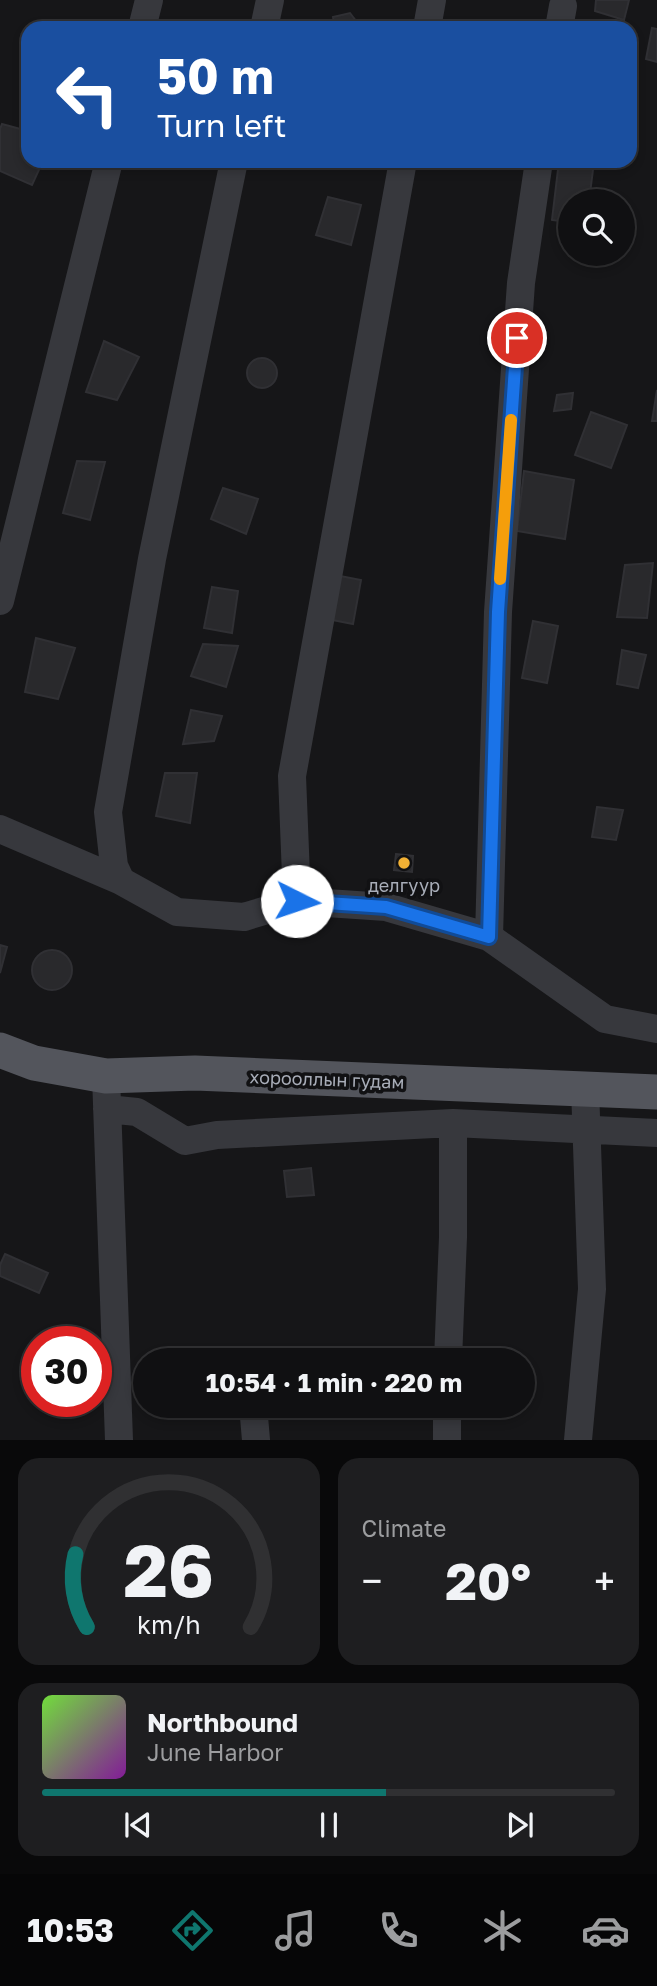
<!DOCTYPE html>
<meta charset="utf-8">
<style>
body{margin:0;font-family:"Golos Text",sans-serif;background:#1e1e20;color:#f1f3f6;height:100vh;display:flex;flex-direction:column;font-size:26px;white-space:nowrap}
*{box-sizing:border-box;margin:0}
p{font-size:23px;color:#9c9d9f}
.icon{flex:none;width:38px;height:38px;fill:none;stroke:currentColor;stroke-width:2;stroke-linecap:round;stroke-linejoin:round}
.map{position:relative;height:1440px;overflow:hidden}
.sheet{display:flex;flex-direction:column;gap:18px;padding:18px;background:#09090a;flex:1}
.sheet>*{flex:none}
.guide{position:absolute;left:21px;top:21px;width:616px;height:147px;border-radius:21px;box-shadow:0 4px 10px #0003,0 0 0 2px #303032;background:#1a4fa0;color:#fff;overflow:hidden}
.fabs{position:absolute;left:558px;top:189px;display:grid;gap:14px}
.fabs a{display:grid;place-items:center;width:77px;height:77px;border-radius:50%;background:#101012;box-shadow:0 4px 10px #0003,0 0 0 2px #303032;font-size:35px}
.speed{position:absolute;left:21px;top:1326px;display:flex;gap:14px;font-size:35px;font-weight:700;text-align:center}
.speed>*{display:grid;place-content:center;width:91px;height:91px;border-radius:50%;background:#101012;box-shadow:0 4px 10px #0003,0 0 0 2px #303032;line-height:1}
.speed .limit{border:10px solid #d22;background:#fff;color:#111}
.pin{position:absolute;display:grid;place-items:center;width:60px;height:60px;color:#fff;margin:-30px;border:4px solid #fff;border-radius:50%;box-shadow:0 2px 7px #0007}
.me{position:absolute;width:77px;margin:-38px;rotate:94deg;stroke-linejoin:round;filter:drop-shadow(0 0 5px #0008)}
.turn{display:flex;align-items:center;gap:24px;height:147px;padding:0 21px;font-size:32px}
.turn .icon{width:91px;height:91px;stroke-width:2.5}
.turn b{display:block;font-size:49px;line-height:60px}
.big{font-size:52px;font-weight:700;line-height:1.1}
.sheet .tile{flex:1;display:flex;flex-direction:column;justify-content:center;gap:10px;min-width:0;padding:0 24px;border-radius:21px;background:#1e1e20}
.sheet .dial{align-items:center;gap:0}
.dial svg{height:182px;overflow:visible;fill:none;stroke:#303032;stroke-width:7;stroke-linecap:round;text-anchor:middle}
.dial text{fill:#f1f3f6;stroke:none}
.song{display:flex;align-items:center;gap:21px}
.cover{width:84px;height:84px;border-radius:10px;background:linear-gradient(135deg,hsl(100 70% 55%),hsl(290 70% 35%))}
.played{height:7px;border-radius:4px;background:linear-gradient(90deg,#0f766e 60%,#303032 60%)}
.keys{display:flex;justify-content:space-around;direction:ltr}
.heat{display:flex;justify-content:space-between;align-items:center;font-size:38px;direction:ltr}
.sheet .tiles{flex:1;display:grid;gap:18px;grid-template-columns:1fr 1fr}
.tile:last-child{grid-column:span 2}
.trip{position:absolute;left:133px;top:1348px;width:402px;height:70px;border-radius:35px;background:#101012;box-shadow:0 4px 10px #0003,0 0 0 2px #303032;font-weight:700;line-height:70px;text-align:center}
.tabs{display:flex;height:112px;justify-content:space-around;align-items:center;background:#060607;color:#9c9d9f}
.tabs .icon{width:49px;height:49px}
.tabs .current{color:#0f766e}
.tabs b{font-size:32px;color:#f1f3f6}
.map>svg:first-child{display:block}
</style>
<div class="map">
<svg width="657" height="1440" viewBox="0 0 657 1440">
<rect width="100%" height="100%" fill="#161618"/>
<path fill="#29292c" stroke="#303034" stroke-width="2" d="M596 0H629L624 20 595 11Z
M350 13 360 26 365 22 366 28H335L333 17Z
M652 28 657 29V62L646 59Z
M2 124 28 131V161H43L32 185 0 171V129Z
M559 161 594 162 589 201H570L566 222 552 220Z
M328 197 361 205 351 245 316 235Z
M104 341 139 357 117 400 86 392Z
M247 373a15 15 0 1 1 30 0a15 15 0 1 1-30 0Z
M657 390V421H652Z
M573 393 571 409 554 411 557 395Z
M591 412 627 425 611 468 575 455Z
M77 461 105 462 90 520 63 513Z
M524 471 574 480 565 539 517 531Z
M223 488 258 499 246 534 211 519Z
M653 563 647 618 617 617 625 565Z
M335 575 361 580 353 624 327 619Z
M212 587 238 591 232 633 204 628Z
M533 621 558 626 547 683 522 678Z
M36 638 75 648 58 699 25 692Z
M203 644 238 646 226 687 191 676Z
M622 650 646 655 638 688 617 684Z
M191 710 222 716 214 741 183 744Z
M165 773H197L190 823 156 816Z
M597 807 623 810 616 840 592 837Z
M396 854 413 856 412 872 394 870Z
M0 945 7 947 0 973Z
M32 970a20 20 0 1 1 40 0a20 20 0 1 1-40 0Z
M311 1168 314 1195 287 1197 284 1171Z
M5 1254 48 1273 39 1293 0 1276V1265Z"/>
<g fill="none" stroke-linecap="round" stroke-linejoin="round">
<path stroke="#37383d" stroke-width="28" d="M142 28 149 0
M264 28 270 0
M427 28 432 0
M559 28 563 6
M234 161 152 559 108 812 114 866 121 881 177 912 244 917 297 901 386 907 489 937 605 1019 657 1029
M0 601 109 161
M0 829 121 881
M297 901 292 776 403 161
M489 937 498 612 521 283 539 161
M106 1076 119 1440
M107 1109 137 1112 185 1141 217 1135 453 1123
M448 1360 453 1237V1123L657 1133
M253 1405 256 1440
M447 1440V1405
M578 1440 592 1289 585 1088"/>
<path stroke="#53555c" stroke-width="35" d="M0 1050 34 1063 106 1076 195 1073 657 1092"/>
</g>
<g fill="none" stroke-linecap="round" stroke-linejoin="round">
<g stroke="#114b97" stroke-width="18">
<path id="route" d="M297 901 386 907 489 937 498 612 517 338"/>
</g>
<use href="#route" stroke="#1a73e8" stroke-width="12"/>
<path stroke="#f59e0b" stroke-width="12" d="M500 579 511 420"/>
</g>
<circle fill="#f2b134" stroke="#111113" stroke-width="2.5" cx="404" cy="863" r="7"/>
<g text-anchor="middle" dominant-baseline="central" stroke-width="7" stroke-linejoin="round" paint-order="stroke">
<g font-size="18" fill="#a8adb8" stroke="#111113">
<text x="404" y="885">делгуур</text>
</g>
<g font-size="18" fill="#a8adb8" stroke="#111113">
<text transform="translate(327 1079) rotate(2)">хорооллын гудам</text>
</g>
</g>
</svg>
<div class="fabs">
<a><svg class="icon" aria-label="search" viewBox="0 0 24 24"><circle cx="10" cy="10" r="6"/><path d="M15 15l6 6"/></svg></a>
</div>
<div class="speed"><div class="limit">30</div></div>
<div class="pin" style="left:517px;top:338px;background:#d93025"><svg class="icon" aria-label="arrive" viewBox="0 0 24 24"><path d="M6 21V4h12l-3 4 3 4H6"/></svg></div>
<svg class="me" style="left:297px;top:901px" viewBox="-20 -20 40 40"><circle r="19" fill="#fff"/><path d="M0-13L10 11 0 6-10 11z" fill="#1a73e8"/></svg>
<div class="trip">10:54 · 1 min · 220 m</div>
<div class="guide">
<div class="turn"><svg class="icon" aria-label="left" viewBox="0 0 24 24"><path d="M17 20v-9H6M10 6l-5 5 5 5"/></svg><div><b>50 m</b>Turn left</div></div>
</div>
</div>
<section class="sheet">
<div class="tiles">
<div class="tile dial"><svg viewBox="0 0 100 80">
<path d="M14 69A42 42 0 1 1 86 69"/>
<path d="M14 69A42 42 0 0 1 9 37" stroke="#0f766e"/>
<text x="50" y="56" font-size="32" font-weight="700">26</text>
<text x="50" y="72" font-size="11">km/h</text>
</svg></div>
<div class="tile"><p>Climate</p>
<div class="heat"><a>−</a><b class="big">20°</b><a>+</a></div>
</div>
<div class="tile">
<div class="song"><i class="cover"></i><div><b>Northbound</b><p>June Harbor</p></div></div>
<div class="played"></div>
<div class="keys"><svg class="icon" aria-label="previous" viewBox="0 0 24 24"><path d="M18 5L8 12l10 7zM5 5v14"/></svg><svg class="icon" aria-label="pause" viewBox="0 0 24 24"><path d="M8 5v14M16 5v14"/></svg><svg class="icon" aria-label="next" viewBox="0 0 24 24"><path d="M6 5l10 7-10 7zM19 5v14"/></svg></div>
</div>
</div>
</section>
<nav class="tabs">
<b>10:53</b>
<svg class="icon current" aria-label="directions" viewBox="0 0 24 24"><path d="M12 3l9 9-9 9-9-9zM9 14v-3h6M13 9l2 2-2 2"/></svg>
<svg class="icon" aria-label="music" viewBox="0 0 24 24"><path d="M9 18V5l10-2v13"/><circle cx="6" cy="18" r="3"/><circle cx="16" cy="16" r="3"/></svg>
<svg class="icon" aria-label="phone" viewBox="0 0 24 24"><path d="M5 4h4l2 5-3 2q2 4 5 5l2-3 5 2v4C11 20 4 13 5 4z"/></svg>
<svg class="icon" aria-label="climate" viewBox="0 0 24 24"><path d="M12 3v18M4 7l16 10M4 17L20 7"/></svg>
<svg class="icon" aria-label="car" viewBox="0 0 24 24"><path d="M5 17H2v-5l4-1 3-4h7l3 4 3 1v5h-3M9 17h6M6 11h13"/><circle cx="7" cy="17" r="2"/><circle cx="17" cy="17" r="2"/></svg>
</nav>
